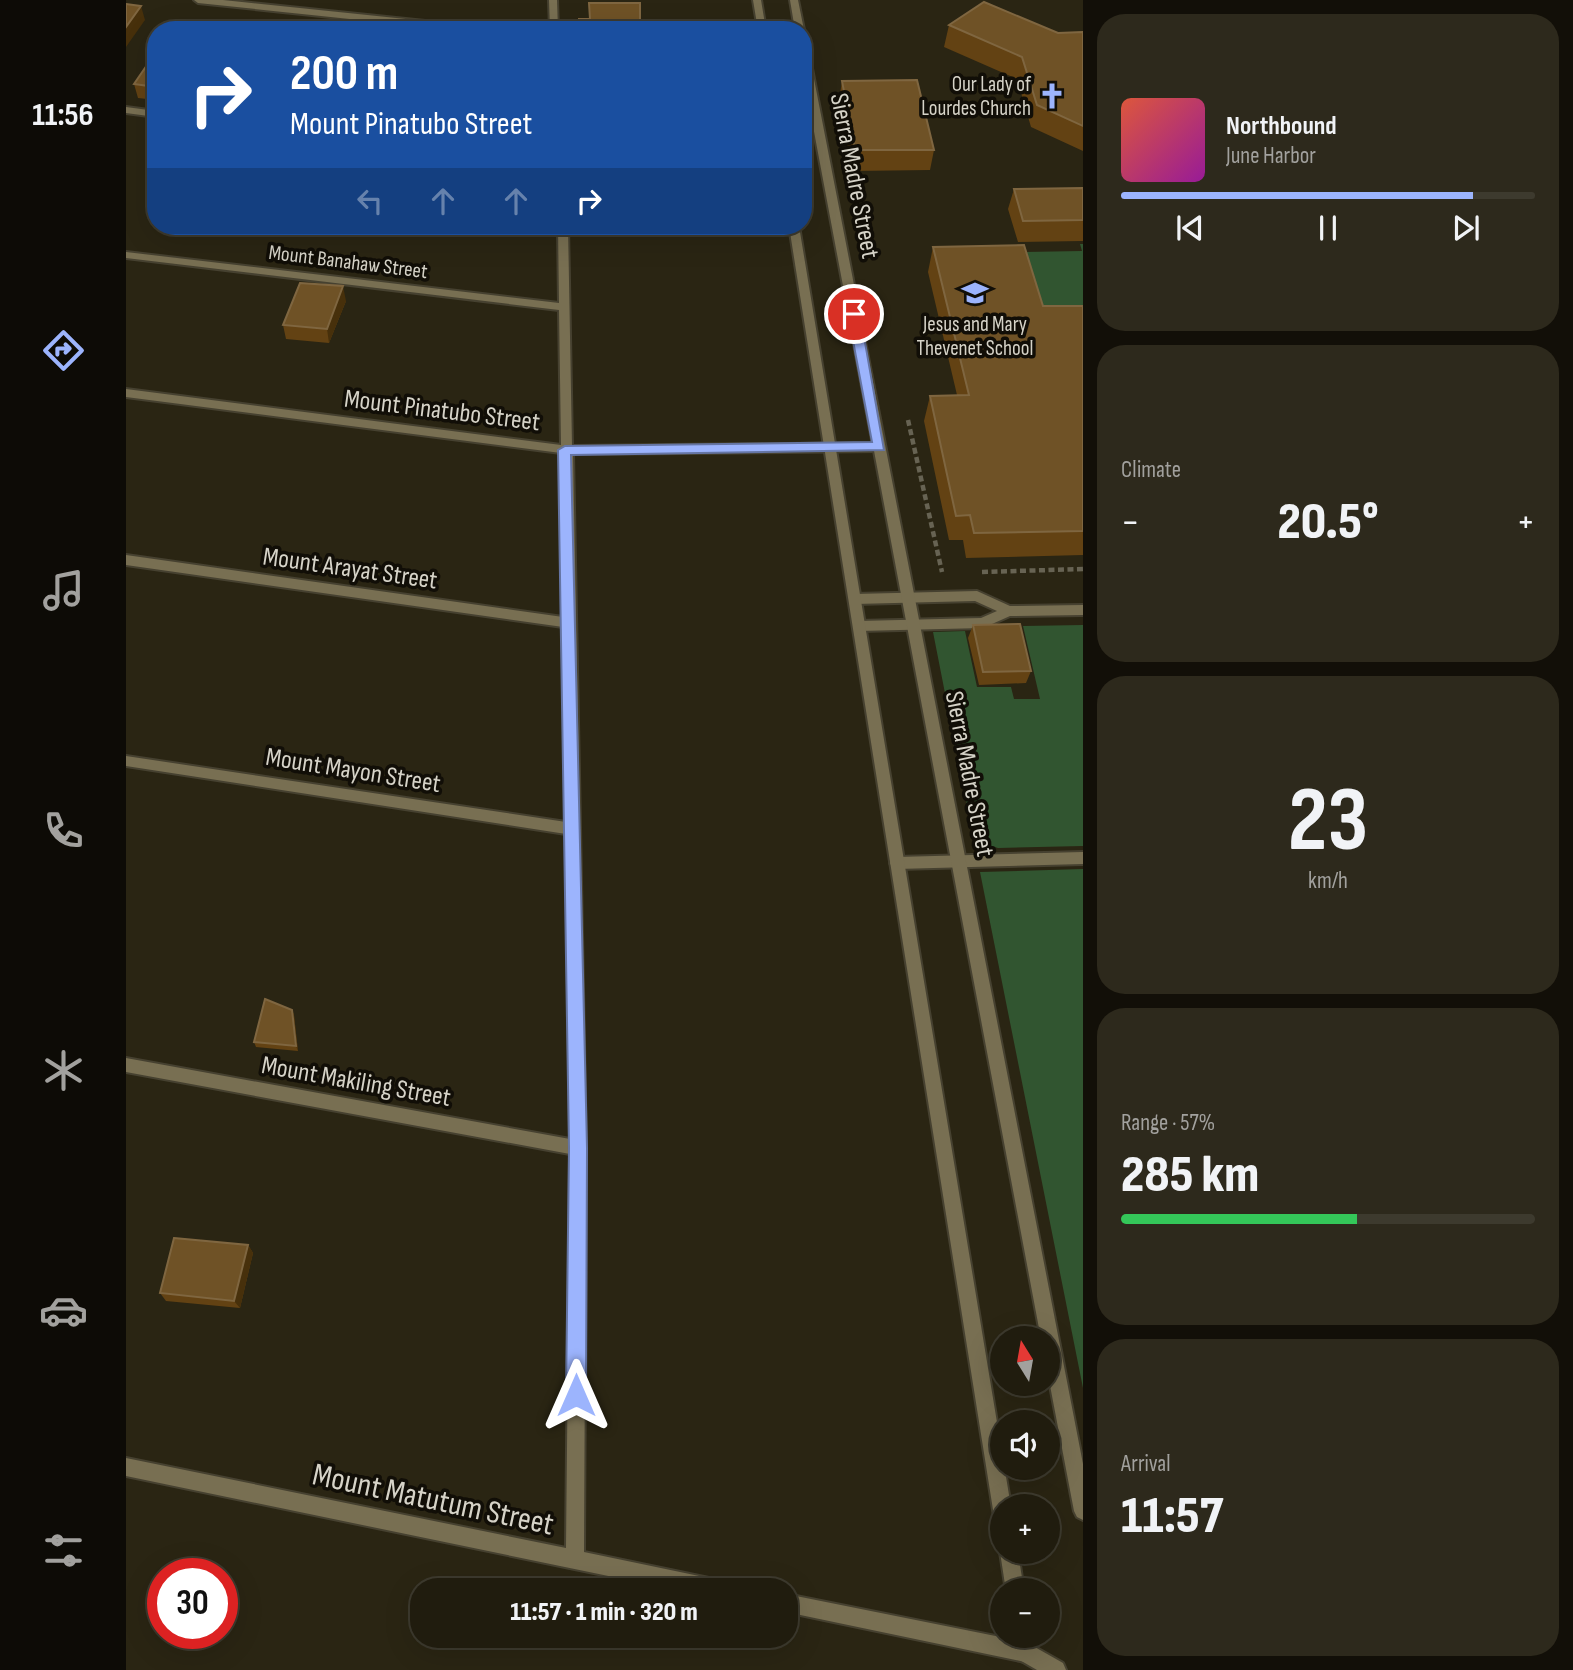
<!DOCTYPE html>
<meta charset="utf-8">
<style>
body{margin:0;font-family:"Sofia Sans Condensed",sans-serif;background:#2d291c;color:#f1f3f6;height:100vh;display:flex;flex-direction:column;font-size:26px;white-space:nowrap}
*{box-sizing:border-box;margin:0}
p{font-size:23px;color:#a2a19e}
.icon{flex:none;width:38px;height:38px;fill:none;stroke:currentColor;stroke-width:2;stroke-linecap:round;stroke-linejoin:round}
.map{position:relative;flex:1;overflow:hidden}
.sheet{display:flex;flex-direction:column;gap:14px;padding:14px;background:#120f08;width:490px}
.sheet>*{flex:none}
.hud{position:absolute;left:21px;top:21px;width:665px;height:214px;border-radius:28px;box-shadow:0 7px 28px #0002,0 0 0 2px #3d3a2e;background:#1a4fa0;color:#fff;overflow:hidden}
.needle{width:46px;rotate:349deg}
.controls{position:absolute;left:864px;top:1326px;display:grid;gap:14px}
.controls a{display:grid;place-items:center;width:70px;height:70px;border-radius:50%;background:#201c0e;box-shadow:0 7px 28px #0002,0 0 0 2px #3d3a2e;font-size:35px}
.speed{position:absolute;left:21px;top:1558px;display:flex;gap:14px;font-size:35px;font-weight:700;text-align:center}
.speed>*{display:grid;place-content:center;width:91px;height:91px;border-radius:50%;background:#201c0e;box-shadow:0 7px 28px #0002,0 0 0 2px #3d3a2e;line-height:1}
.speed .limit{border:10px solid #d22;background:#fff;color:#111}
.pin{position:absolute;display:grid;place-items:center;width:60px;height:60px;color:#fff;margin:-30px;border:4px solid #fff;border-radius:50%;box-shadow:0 2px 7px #0007}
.me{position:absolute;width:77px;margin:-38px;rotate:0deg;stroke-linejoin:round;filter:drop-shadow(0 0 5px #0008)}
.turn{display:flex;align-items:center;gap:24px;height:147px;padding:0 28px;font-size:32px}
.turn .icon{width:91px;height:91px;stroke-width:2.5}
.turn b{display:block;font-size:49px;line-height:60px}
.lanes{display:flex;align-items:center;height:66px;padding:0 28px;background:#0003;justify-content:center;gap:35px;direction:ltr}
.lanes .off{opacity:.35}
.big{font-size:52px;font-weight:800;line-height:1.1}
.sheet .card{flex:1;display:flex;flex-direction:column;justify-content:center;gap:10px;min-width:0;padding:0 24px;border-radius:28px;background:#2d291c}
.sheet .dial{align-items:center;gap:0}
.dial b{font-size:91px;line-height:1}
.song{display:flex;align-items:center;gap:21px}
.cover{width:84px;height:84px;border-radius:10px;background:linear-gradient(135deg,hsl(10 70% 55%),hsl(300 70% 35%))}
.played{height:7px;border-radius:4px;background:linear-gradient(90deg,#9cb4fd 85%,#3d3a2e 85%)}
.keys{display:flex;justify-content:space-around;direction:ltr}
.heat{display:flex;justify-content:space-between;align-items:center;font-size:38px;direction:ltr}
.charge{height:10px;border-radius:5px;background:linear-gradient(90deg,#34c759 57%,#3d3a2e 0)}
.trip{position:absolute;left:284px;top:1578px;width:388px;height:70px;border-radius:28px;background:#201c0e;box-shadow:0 7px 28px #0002,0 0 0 2px #3d3a2e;font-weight:800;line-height:70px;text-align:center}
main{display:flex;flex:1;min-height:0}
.dock{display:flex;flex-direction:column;width:126px;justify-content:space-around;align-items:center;background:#0d0b06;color:#a2a19e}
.dock .icon{width:49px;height:49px}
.dock .on{color:#9cb4fd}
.dock b{font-size:32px;color:#f1f3f6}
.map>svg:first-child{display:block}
</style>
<main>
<nav class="dock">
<b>11:56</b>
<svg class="icon on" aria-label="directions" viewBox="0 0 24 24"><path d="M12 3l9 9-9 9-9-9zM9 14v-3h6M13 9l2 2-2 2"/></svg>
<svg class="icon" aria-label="music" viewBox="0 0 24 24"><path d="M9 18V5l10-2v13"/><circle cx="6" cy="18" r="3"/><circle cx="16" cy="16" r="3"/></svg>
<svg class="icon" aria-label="phone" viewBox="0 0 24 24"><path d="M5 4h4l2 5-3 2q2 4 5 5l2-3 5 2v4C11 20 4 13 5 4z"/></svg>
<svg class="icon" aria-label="climate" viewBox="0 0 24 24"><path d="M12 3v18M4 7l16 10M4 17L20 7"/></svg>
<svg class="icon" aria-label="car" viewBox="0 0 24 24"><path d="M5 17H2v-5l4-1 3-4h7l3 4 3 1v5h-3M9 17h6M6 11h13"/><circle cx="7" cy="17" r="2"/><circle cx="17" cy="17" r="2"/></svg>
<svg class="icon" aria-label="filters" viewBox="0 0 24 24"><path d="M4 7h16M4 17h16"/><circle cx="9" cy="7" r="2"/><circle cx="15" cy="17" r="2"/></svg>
</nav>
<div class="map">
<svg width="957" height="1670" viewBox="0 0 957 1670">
<rect width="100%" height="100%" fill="#2a2513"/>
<path fill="#315530" d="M954 244H957V332L929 357 898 252 956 251Z
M957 625V846L872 848 848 841 807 632 839 631 851 687H885L888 699H914L897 626Z
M957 869V1388L854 872Z"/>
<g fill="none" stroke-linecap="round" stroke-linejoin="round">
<g stroke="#464130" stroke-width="4">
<path id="service" d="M851 591 884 606 957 605V615L884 616 857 628 733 631 727 626 733 621 855 618 871 611 849 601 729 604 723 599 729 594Z
M957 852V864L771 869 766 867 764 863 766 859 771 857Z"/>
</g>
<g stroke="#464130" stroke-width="4">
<path id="minor" d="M68 0H97L357 27 361 30H329L72 3Z
M423 0H431L432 30H424Z
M0 107 30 111V117L0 113Z
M432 226H442L446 446 753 443 759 447 753 451 447 454 460 1148 458 1552 602 1582 609 1584 611 1591H555L0 1476V1458L440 1548 444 1154 0 1072V1058L444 1139 440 834 0 766V756L440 822 437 627 0 565V555L437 617 435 453 0 397V389L435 445 433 310 0 258V252L433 303Z
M660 1594 899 1642 906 1645 909 1652 906 1659 899 1662 660 1612Z"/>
</g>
<g stroke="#464130" stroke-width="4">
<path id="tertiary" d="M627 0H635L640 30H632Z
M664 0H672L678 30 677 32V30H669Z
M677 45 682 48 957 1464V1520L951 1517 948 1511 922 1375V1339H915L677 73Z
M663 226H673L885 1507H877V1525L871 1522 868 1516Z
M877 1545V1552H892L898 1591H880L874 1552Z
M887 1636H906L907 1646 937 1663 940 1670H911L892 1659Z"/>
</g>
<path stroke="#676353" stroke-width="4.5" stroke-dasharray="6 3.5" stroke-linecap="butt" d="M782 420 816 572
M856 572 957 569"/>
<use href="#service" fill="#786f52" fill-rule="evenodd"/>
<use href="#minor" fill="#786f52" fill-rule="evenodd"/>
<use href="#tertiary" fill="#786f52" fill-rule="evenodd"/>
</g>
<path fill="#634213" d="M823 25 932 33 957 32V151L905 127 891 79 818 47Z
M30 52V100L12 98 8 84Z
M716 81 808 150 804 170 726 171 713 101Z
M957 188V241L892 242 882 209 888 189Z
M807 247 917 306H957V555L840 558 837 540H823L798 421 804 396 831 395 802 272Z
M220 301 203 343 160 339 157 325Z
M847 625 905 671 900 683 853 685 842 638Z
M166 1010 168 1015 172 1051 130 1047 128 1042Z
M122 1245 127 1253 114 1308 40 1301 34 1293Z"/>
<path fill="#47300b" d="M15 6 19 20 0 47V27Z
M217 286 220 301 203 343 201 329Z
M166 1010 168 1015 172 1051 170 1046Z
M122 1245 127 1253 114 1308 108 1301Z"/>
<path fill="#6f5226" stroke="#7f6640" stroke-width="2" d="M858 2 932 33 957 32V126L911 105 896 57 823 25Z
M463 3H514V30H453V19H464Z
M0 4 15 6 0 27Z
M30 52V87L8 84Z
M791 80 808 150H729L716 81Z
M957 188V220L897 221 888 189Z
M898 245 917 306H957V531L848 533 844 515 830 516 804 396 843 395 807 247Z
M174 283 217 286 201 329 157 325Z
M894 624 905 671 857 672 847 625Z
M139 999 166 1010 170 1046 128 1042Z
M48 1238 122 1245 108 1301 34 1293Z"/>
<path fill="#9cb4fd" stroke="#6575a4" stroke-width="2" d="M728 310 734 314 758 450 445 455 461 1148 460 1395 457 1402 450 1405 443 1402 440 1395 443 1148 432 450 439 446 746 442 722 314Z"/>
<defs>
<g id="church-bare" transform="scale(2.1)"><path d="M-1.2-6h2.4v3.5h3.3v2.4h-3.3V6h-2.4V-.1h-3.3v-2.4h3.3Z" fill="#9cb4fd" stroke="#110e07" stroke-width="2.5" paint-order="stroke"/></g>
<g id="school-bare" transform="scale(2.1)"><path d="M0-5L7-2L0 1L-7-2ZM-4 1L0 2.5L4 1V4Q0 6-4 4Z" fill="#9cb4fd" stroke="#110e07" stroke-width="2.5" paint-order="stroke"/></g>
</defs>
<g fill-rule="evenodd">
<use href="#church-bare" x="926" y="96"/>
<use href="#school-bare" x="849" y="293"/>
</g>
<g text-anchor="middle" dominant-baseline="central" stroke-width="7" stroke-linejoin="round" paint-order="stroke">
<g font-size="21" fill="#d6d3c8" stroke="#110e07" text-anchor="end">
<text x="905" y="84">Our Lady of<tspan x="905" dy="24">Lourdes Church</tspan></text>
<text x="849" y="324" text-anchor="middle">Jesus and Mary<tspan x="849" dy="24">Thevenet School</tspan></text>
</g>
<g font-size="21" fill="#d6d3c8" stroke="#110e07">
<text transform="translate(222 262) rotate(7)">Mount Banahaw Street</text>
</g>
<g font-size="26" fill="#d6d3c8" stroke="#110e07">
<text transform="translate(728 176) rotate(79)">Sierra Madre Street</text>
<text transform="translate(316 411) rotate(7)">Mount Pinatubo Street</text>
<text transform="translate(224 569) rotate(8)">Mount Arayat Street</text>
<text transform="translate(227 771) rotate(9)">Mount Mayon Street</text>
<text transform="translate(843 774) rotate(79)">Sierra Madre Street</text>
<text transform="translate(230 1082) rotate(10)">Mount Makiling Street</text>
</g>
<g font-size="32" fill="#d6d3c8" stroke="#110e07">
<text transform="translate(307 1500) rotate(12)">Mount Matutum Street</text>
</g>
</g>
</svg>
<div class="controls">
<a><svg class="needle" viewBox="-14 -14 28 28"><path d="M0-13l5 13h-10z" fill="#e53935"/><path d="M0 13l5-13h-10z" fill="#a2a19e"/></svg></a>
<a><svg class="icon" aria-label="sound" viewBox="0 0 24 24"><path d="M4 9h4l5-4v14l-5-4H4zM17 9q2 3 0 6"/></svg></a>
<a>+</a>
<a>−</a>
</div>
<div class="speed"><div class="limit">30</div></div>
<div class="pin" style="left:728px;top:314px;background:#d93025"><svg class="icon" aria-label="arrive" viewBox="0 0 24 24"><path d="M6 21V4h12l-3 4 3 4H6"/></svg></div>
<svg class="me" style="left:450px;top:1395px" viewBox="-20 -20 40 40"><path d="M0-17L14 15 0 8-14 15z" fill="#9cb4fd" stroke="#fff" stroke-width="4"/></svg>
<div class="trip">11:57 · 1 min · 320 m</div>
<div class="hud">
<div class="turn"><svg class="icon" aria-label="right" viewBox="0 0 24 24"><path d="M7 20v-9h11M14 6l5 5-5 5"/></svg><div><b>200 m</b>Mount Pinatubo Street</div></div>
<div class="lanes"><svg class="icon off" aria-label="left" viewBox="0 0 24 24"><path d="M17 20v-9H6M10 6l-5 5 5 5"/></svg><svg class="icon off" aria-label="ahead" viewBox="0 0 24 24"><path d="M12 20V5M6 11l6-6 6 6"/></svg><svg class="icon off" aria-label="ahead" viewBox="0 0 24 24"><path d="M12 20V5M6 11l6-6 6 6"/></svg><svg class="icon" aria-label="right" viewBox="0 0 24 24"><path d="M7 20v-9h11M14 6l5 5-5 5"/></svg></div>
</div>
</div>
<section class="sheet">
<div class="card">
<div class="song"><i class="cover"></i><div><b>Northbound</b><p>June Harbor</p></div></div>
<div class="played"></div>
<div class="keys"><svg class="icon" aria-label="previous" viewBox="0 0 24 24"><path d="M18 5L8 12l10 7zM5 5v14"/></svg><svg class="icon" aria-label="pause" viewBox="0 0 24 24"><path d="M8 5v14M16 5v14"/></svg><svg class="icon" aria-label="next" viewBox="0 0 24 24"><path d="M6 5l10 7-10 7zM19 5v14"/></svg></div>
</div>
<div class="card"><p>Climate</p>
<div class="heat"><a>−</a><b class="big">20.5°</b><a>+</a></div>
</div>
<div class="card dial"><b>23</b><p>km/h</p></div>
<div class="card"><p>Range · 57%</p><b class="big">285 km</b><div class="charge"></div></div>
<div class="card"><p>Arrival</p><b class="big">11:57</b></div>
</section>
</main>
